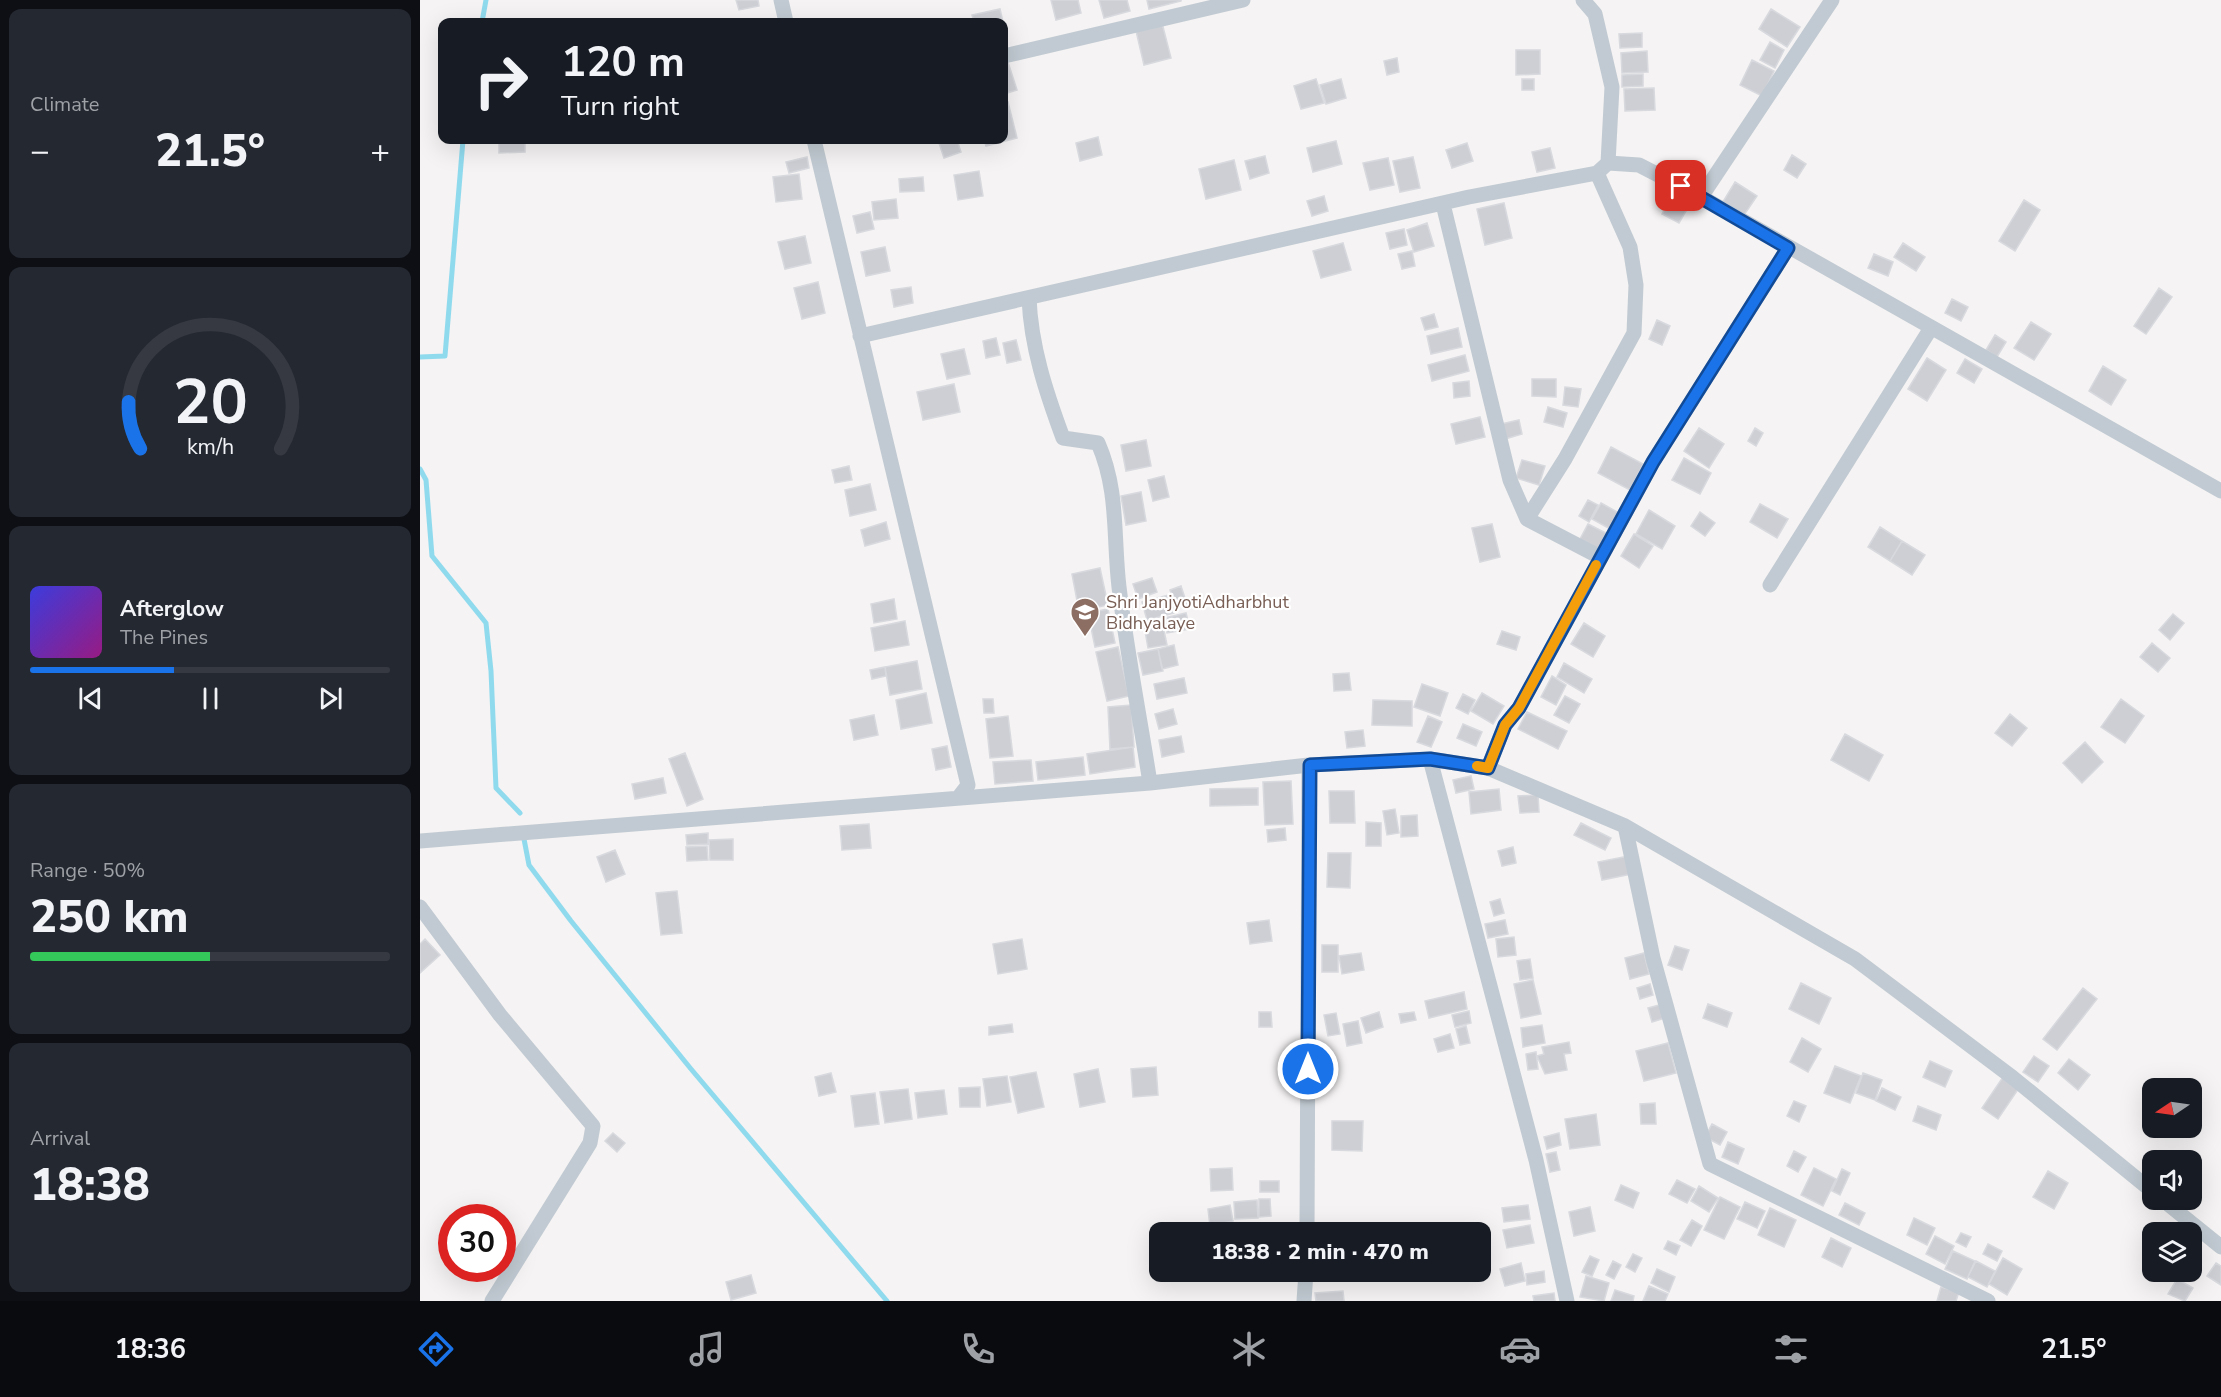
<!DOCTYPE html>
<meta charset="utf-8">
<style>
body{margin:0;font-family:"Nunito Sans",sans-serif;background:#242831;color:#f1f3f6;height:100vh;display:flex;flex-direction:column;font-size:22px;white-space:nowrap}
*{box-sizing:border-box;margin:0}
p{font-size:20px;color:#9ea1a6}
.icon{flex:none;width:33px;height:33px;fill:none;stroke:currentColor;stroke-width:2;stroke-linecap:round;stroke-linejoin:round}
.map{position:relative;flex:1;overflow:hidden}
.side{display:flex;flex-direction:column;gap:9px;padding:9px;background:#0d0f14;width:420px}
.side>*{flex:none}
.top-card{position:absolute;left:18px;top:18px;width:570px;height:126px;border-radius:12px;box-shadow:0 6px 24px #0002;background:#171b24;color:#f1f3f6;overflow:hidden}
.needle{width:39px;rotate:257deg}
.buttons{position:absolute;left:1722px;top:1078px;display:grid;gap:12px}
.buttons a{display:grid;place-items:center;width:60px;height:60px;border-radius:12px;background:#171b24;box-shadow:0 6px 24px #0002;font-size:30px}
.speed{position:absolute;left:18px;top:1204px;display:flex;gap:12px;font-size:30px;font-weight:700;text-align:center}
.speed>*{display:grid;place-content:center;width:78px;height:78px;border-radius:50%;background:#171b24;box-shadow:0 6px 24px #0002;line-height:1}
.speed .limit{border:9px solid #d22;background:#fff;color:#111}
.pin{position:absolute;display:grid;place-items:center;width:51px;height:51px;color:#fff;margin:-26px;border-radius:12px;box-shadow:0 3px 9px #0006}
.me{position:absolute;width:66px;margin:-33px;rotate:0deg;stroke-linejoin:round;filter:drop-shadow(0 0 4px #0008)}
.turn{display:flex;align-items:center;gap:21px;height:126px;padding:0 24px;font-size:27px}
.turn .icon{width:78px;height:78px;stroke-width:2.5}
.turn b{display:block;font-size:42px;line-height:51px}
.big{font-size:45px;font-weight:800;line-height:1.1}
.side .card{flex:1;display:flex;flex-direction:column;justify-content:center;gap:9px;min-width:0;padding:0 21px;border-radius:12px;background:#242831}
.side .dial{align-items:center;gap:0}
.dial svg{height:156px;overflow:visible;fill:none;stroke:#363941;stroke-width:7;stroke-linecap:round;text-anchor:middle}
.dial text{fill:#f1f3f6;stroke:none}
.song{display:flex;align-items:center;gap:18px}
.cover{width:72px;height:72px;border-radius:9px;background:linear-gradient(135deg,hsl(240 70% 55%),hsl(310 70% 35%))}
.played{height:6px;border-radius:3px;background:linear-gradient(90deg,#1a73e8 40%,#363941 40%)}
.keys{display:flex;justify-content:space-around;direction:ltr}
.heat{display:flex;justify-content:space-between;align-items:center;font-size:33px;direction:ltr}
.charge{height:9px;border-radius:4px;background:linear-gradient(90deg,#34c759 50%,#363941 0)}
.trip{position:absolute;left:729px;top:1222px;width:342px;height:60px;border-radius:12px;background:#171b24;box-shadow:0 6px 24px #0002;font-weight:800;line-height:60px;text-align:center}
.tab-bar{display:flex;height:96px;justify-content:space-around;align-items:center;background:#090b0e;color:#9ea1a6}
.tab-bar .icon{width:42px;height:42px}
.tab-bar .on{color:#1a73e8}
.tab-bar b{font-size:27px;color:#f1f3f6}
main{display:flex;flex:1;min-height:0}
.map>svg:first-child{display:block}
</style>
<main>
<section class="side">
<div class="card"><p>Climate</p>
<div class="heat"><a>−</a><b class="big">21.5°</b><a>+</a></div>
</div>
<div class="card dial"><svg viewBox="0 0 100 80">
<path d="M14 69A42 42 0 1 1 86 69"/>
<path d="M14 69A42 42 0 0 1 8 45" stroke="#1a73e8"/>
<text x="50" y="56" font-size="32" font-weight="700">20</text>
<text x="50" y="72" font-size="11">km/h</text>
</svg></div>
<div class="card">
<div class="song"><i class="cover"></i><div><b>Afterglow</b><p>The Pines</p></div></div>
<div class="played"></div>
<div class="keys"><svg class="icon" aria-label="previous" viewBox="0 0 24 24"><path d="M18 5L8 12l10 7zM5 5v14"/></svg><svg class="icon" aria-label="pause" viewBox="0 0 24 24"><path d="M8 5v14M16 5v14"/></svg><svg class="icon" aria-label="next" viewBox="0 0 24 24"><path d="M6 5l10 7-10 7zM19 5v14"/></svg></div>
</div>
<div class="card"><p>Range · 50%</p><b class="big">250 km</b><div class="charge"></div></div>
<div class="card"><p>Arrival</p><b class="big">18:38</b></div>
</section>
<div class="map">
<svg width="1801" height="1301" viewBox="0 0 1801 1301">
<rect width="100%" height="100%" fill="#f5f3f3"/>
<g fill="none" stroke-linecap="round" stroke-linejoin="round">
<path stroke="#90daee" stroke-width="5" d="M62 22 66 0
M0 357 25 356 43 140
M0 469 6 480 12 556 66 623 71 671 76 788 100 813
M104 839 109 865 151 921 271 1069 467 1301"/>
</g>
<path fill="#cdcfd5" stroke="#d7d9de" stroke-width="1.5" d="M316 0H338L339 6 319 10Z
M631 0H658L661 13 636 20Z
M679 0H707L710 11 684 18Z
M727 0H761V1L729 9Z
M580 9 583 22H554L552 15Z
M1351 9 1380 27 1367 47 1339 29Z
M742 23 751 58 724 65 716 31Z
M1222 33V47L1200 48 1199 34Z
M1350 42 1364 50 1355 68 1340 60Z
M1096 50H1120V74L1096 75Z
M1227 51 1228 72 1202 73 1201 53Z
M977 58 979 72 967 75 964 61Z
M587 59 597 90 584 94V60Z
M1332 60 1354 71 1342 96 1320 85Z
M1223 74V86L1202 87V75Z
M896 79 904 103 881 109 874 86Z
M921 79 926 98 906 104 900 85Z
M1102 79H1114V90H1102Z
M1234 88 1235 110 1205 111 1204 89Z
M588 102 597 138 566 146 564 140H584V104Z
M678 137 682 155 660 161 656 143Z
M79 140H105V152L79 153Z
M518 140H537L541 152 524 158Z
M916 141 922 164 893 172 887 148Z
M1047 143 1053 161 1032 168 1026 150Z
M1130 148 1135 168 1117 172 1112 152Z
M1372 155 1386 164 1377 178 1364 170Z
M845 156 849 173 830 179 825 161Z
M387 157 389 168 369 173 366 162Z
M993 157 1000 188 980 192 973 161Z
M968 158 974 185 950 190 943 163Z
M814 160 821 190 786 199 779 169Z
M559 171 563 196 538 200 534 175Z
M379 174 382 199 356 202 353 177Z
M503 177 504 191 480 192 479 179Z
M1315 182 1337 196 1322 218 1301 205Z
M904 196 908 211 892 216 887 201Z
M476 199 478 218 454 220 452 202Z
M1604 200 1620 210 1595 251 1579 241Z
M1250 201 1266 211 1259 223 1242 214Z
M1084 203 1092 238 1065 245 1057 209Z
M450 212 454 229 437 233 433 216Z
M1007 223 1014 246 994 252 987 230Z
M984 229 987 245 970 249 966 233Z
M385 236 391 263 365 269 358 242Z
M923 243 931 270 901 278 893 251Z
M1483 243 1505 257 1496 271 1474 257Z
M465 247 470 271 446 276 441 252Z
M992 251 995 266 982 269 978 254Z
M1454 254 1473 262 1468 276 1448 268Z
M398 282 405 313 382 319 374 288Z
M491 287 493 303 474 307 471 290Z
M1739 288 1752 297 1726 334 1714 326Z
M1532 299 1548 307 1541 321 1525 313Z
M1014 314 1018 327 1005 330 1001 318Z
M1237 320 1250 326 1242 345 1229 339Z
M1611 322 1631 334 1614 360 1594 348Z
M1038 328 1042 347 1011 354 1007 336Z
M1575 335 1586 342 1577 357 1566 350Z
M576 338 580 355 566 358 563 341Z
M596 340 601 360 587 363 583 343Z
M544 349 550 374 527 379 521 354Z
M1045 355 1049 371 1012 381 1008 365Z
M1507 358 1526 370 1507 401 1488 389Z
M1545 359 1562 369 1554 383 1537 373Z
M1683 366 1706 380 1691 405 1669 391Z
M1112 379H1136V397L1112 396Z
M1049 381 1050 396 1034 398 1033 383Z
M534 384 540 412 503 420 497 392Z
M1145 387 1161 389 1158 407 1143 405Z
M1128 407 1147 413 1143 427 1124 422Z
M1060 417 1065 437 1036 444 1031 424Z
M1099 420 1102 434 1085 439 1081 424Z
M1279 428 1304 444 1289 468 1264 451Z
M1335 428 1343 433 1336 446 1328 441Z
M726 440 731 466 706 471 701 445Z
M1191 447 1223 464 1210 490 1178 473Z
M1264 458 1291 473 1280 494 1252 480Z
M1102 460 1125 466 1119 485 1096 478Z
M429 466 432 480 415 483 412 470Z
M744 476 749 497 733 501 728 480Z
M450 484 456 510 430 516 425 490Z
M721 492 726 521 706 525 701 496Z
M1168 500 1178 505 1169 522 1159 516Z
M1181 503 1199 513 1190 529 1172 519Z
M1340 504 1368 519 1357 538 1330 522Z
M1229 510 1255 526 1242 549 1216 534Z
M1280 512 1295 523 1285 536 1271 526Z
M466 522 470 539 445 546 441 530Z
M1072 524 1080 557 1060 562 1052 528Z
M1168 524 1186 533 1177 551 1159 541Z
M1460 527 1482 541 1470 561 1448 547Z
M1214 534 1233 546 1219 568 1201 556Z
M1482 541 1505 555 1492 575 1470 561Z
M680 568 688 605 659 611 652 574Z
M732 578 737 592 718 599 713 584Z
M761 586 767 604 756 608 750 590Z
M749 595 754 613 727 620 722 602Z
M474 599 477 619 454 623 451 604Z
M688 609 695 643 675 647 668 613Z
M766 613 770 629 747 633 744 618Z
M1753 614 1764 623 1750 640 1739 630Z
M485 621 489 645 455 651 451 628Z
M742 621 747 645 728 648 724 625Z
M1164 623 1185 636 1173 657 1151 644Z
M1082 631 1100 637 1096 650 1077 644Z
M1732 643 1750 658 1738 672 1720 657Z
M754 645 758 665 742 669 738 649Z
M698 647 709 696 687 701 676 652Z
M738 649 743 671 723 675 718 653Z
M497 661 502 689 470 695 465 667Z
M1144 663 1172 679 1164 693 1137 677Z
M465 667 466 676 452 679 450 670Z
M929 673 931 690 914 691 913 674Z
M1132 676 1146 685 1136 705 1121 697Z
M764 678 767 693 737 699 734 684Z
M1002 684 1028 693 1020 716 994 707Z
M506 693 512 723 481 729 476 700Z
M1062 693 1084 706 1073 724 1051 711Z
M1043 694 1055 700 1048 714 1036 708Z
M1145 696 1160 704 1149 723 1134 715Z
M563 699H573L574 713H564Z
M1701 699 1724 716 1705 743 1681 727Z
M953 700 992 701V726L952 725Z
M711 705 714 747 690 749 688 707Z
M753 709 757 724 739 729 735 714Z
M1107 712 1147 731 1138 749 1098 729Z
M1590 714 1607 728 1592 746 1575 733Z
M454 715 458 735 434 740 430 720Z
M588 716 593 756 570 758 566 719Z
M1008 716 1022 722 1011 747 997 742Z
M1043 724 1062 732 1056 746 1037 738Z
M943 730 945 746 927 748 925 732Z
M1425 734 1463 755 1449 781 1411 760Z
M761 736 764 752 742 757 739 740Z
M1665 742 1683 762 1662 783 1643 763Z
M527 746 531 767 516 770 512 749Z
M713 747 715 767 670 774 667 754Z
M265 753 283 799 267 806 249 759Z
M663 757 665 775 618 780 616 762Z
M611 760 613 781 575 784 573 762Z
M1051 776 1054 789 1036 793 1033 780Z
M243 778 246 793 215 799 212 784Z
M871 781 873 824 845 825 843 782Z
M838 788V805L790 806V789Z
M1079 789 1081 810 1051 814 1049 792Z
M909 791H934L935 823H910Z
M1118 795 1119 812 1100 813 1098 796Z
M975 809 979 833 967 835 963 811Z
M997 815 998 836 981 837V816Z
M946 822 961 823V846H946Z
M1161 823 1191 838 1185 850 1154 835Z
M449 824 451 848 422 850 420 826Z
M865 828 866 840 848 842 847 830Z
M288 833V844L267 845 266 835Z
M313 839V860H290L289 840Z
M287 846 288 860 267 861 266 847Z
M1093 847 1096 863 1082 866 1078 851Z
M195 850 205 874 186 882 177 857Z
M908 853H931L930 888 907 887Z
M1209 856 1212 874 1182 880 1178 862Z
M257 891 262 933 241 935 236 893Z
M1080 899 1084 913 1074 916 1070 902Z
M849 920 852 941 830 944 827 923Z
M1085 920 1088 934 1068 938 1065 924Z
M1094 937 1096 955 1078 957 1076 939Z
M5 939 20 955 0 973V944Z
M602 939 607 969 578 974 573 944Z
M902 945H918V972H902Z
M1255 946 1269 950 1262 970 1248 965Z
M941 953 944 970 922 974 919 956Z
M1224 953 1229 974 1210 979 1205 958Z
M1110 959 1113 978 1100 980 1097 961Z
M1113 980 1121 1014 1101 1018 1094 984Z
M1381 983 1411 998 1399 1024 1369 1009Z
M1230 984 1233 995 1220 999 1217 988Z
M1663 988 1677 999 1637 1050 1623 1039Z
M1044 992 1047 1009 1009 1018 1005 1001Z
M1243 1004 1248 1017 1232 1022 1228 1008Z
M1288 1004 1312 1013 1307 1027 1283 1018Z
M1049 1011 1051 1023 1035 1027 1032 1015Z
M839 1012H851L852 1027H839Z
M959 1012 963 1027 946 1033 941 1018Z
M994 1012 996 1020 981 1023 979 1014Z
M916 1013 920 1034 908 1036 904 1015Z
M938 1021 942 1043 927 1046 923 1024Z
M592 1024 593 1032 569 1035V1027Z
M1122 1025 1125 1043 1103 1047 1101 1028Z
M1046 1026 1050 1043 1040 1045 1036 1029Z
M1030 1034 1034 1048 1018 1052 1014 1039Z
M1382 1038 1401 1049 1388 1072 1370 1062Z
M1149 1042 1151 1053 1144 1054 1147 1070 1125 1074 1117 1056 1124 1054 1122 1047Z
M1248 1043 1256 1073 1224 1081 1216 1051Z
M1116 1052 1118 1069 1108 1070 1106 1054Z
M1614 1056 1629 1066 1618 1082 1603 1072Z
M1649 1059 1670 1075 1658 1090 1638 1073Z
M1510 1061 1532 1071 1525 1087 1503 1077Z
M1415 1066 1441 1076 1430 1103 1404 1093Z
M736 1067 738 1095 713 1097 711 1069Z
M678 1069 685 1102 660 1107 654 1074Z
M616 1072 624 1107 598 1113 590 1077Z
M411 1073 416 1092 399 1096 395 1077Z
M1443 1073 1462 1080 1455 1100 1436 1093Z
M587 1076 591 1102 567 1106 563 1079Z
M1583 1077 1599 1088 1578 1119 1562 1108Z
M560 1087V1107H540L539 1088Z
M1462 1088 1481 1097 1475 1110 1456 1101Z
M488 1089 492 1119 465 1123 460 1092Z
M524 1090 527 1114 498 1118 495 1093Z
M455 1093 459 1124 435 1127 431 1096Z
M1374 1101 1386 1106 1379 1122 1367 1116Z
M1235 1103 1236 1124H1221L1220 1104Z
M1498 1106 1521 1115 1516 1130 1493 1121Z
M1176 1114 1180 1145 1150 1149 1145 1119Z
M912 1121H943L942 1151 912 1150Z
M1292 1124 1307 1132 1300 1145 1285 1137Z
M193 1133 205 1143 197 1152 185 1141Z
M1139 1133 1141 1145 1127 1149 1124 1137Z
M1308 1142 1324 1149 1318 1164 1302 1157Z
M1374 1151 1386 1157 1378 1172 1367 1166Z
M1136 1152 1140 1170 1130 1172 1126 1154Z
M812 1168 813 1190 791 1191 790 1169Z
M1394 1168 1416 1179 1403 1206 1381 1195Z
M1422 1169 1430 1173 1420 1195 1412 1191Z
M1628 1171 1648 1183 1634 1209 1613 1197Z
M1257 1180 1275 1189 1267 1203 1249 1194Z
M840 1181H859V1192H840Z
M1201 1185 1219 1193 1213 1208 1195 1200Z
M1279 1186 1298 1198 1289 1212 1271 1201Z
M1300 1197 1320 1207 1304 1239 1284 1230Z
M839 1199H850L851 1216 839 1217Z
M837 1200 838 1218 815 1219 814 1202Z
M1325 1202 1345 1211 1337 1228 1317 1219Z
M1425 1203 1445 1213 1439 1225 1419 1215Z
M810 1205 813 1221 790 1226 788 1209Z
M1108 1205 1110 1219 1084 1222 1082 1208Z
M1170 1207 1175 1231 1154 1236 1149 1212Z
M1350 1208 1376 1220 1364 1247 1338 1235Z
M1494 1218 1515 1228 1507 1245 1487 1235Z
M1272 1220 1282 1226 1271 1246 1260 1240Z
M1110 1225 1114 1243 1087 1248 1083 1230Z
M1541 1233 1551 1237 1546 1247 1536 1242Z
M1515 1236 1534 1246 1525 1264 1506 1254Z
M1411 1238 1431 1248 1422 1267 1402 1257Z
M1248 1241 1260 1246 1256 1255 1244 1249Z
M1568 1244 1582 1251 1577 1261 1563 1254Z
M1533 1251 1555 1261 1547 1279 1525 1269Z
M1213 1254 1222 1258 1215 1272 1206 1267Z
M1170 1256 1179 1260 1172 1276 1162 1272Z
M1583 1258 1602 1269 1587 1295 1569 1284Z
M1193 1261 1201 1265 1194 1279 1186 1275Z
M1556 1261 1575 1271 1567 1287 1548 1277Z
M1101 1263 1105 1281 1085 1286 1080 1269Z
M1796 1263 1801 1266V1285L1787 1276Z
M1237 1269 1255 1277 1249 1292 1231 1283Z
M1124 1271 1125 1282 1107 1285 1106 1274Z
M331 1275 336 1293 311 1300 306 1282Z
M1166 1276 1189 1283 1184 1301 1160 1297Z
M1757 1279 1773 1288 1765 1301 1748 1294Z
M1229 1286 1248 1294 1245 1301H1223Z
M1521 1287 1539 1292 1536 1301H1517Z
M1195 1290 1214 1296 1213 1301H1191Z
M923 1291 924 1301H896L895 1293Z
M1134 1293 1135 1301H1114L1113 1296Z"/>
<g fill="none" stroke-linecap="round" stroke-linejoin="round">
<path stroke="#c1cad2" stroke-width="15" d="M361 0 366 22
M1163 0 1175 14 1192 87 1188 163 1219 165 1281 197 1801 491
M584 56 823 0
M394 140 548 785 538 798
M1281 197 1412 0
M1023 204 1090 480 1107 519 1180 557
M609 298C611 347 626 392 643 438L678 443C699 491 693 536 699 587 707 653 720 718 730 783
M440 336 1049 197 1177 173 1188 163
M1107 519 1145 459 1214 333 1216 285 1210 247 1177 173
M1350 585 1511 328
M1010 759 1116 1160 1147 1301
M1068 768 1085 725 1099 708 1233 462 1368 248
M1205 826 1233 958 1290 1164 1568 1301
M0 841 730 783 889 765 1010 759 1068 768 1205 826 1435 959 1592 1077 1732 1191
M0 907 80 1015 173 1126 170 1143 72 1301
M1743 1200 1801 1247
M887 1233 889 765
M884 1301 886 1272"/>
</g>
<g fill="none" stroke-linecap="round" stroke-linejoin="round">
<g stroke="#114b97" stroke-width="15">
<path id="route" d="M888 1069 890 765 1010 759 1068 768 1085 725 1099 708 1233 462 1368 248 1261 186"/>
</g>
<use href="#route" stroke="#1a73e8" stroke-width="10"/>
<path stroke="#f59e0b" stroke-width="10" d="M1057 766 1068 768 1085 725 1099 708 1176 565"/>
</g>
<defs>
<g id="school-pin" transform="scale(1.5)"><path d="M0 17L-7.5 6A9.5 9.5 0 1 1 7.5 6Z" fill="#8d6e63" stroke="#fff"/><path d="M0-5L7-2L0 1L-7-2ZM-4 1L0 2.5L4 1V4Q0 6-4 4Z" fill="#fff"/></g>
</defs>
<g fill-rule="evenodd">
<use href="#school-pin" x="665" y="612"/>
</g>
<g text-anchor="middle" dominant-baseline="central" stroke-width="4.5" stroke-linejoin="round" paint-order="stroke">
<g font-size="18" fill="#785e54" stroke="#fff" text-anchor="start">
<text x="686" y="602">Shri JanjyotiAdharbhut<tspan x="686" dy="21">Bidhyalaye</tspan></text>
</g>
</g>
</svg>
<div class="buttons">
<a><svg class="needle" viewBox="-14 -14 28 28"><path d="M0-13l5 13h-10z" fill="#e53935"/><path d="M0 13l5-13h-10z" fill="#9ea1a6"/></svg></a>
<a><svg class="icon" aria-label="sound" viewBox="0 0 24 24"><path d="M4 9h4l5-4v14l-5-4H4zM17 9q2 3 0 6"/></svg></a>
<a><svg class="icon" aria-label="layers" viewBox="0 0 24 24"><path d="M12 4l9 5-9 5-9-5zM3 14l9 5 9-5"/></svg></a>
</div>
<div class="speed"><div class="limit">30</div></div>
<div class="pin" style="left:1261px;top:186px;background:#d93025"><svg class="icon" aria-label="arrive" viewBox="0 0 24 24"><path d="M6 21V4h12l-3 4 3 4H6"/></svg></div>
<svg class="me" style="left:888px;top:1069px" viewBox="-20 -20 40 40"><circle r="17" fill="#1a73e8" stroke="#fff" stroke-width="3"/><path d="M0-11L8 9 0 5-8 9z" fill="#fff"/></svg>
<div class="trip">18:38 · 2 min · 470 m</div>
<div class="top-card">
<div class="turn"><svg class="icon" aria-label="right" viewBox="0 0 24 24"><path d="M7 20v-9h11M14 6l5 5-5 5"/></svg><div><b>120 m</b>Turn right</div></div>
</div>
</div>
</main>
<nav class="tab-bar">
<b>18:36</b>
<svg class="icon on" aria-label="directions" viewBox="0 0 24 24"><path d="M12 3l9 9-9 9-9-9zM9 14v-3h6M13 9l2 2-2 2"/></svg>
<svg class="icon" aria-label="music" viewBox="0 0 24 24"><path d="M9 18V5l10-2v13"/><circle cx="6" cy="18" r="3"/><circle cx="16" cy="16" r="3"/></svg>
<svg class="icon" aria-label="phone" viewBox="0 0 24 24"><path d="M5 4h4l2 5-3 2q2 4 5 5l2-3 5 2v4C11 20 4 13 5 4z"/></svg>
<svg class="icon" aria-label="climate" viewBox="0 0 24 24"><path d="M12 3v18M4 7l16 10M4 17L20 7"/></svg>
<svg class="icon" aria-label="car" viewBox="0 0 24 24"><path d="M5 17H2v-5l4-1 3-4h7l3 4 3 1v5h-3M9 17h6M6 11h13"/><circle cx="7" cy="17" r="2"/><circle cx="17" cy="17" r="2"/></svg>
<svg class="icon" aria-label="filters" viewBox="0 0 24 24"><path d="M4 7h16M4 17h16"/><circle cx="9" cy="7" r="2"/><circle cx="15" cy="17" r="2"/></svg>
<b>21.5°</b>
</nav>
